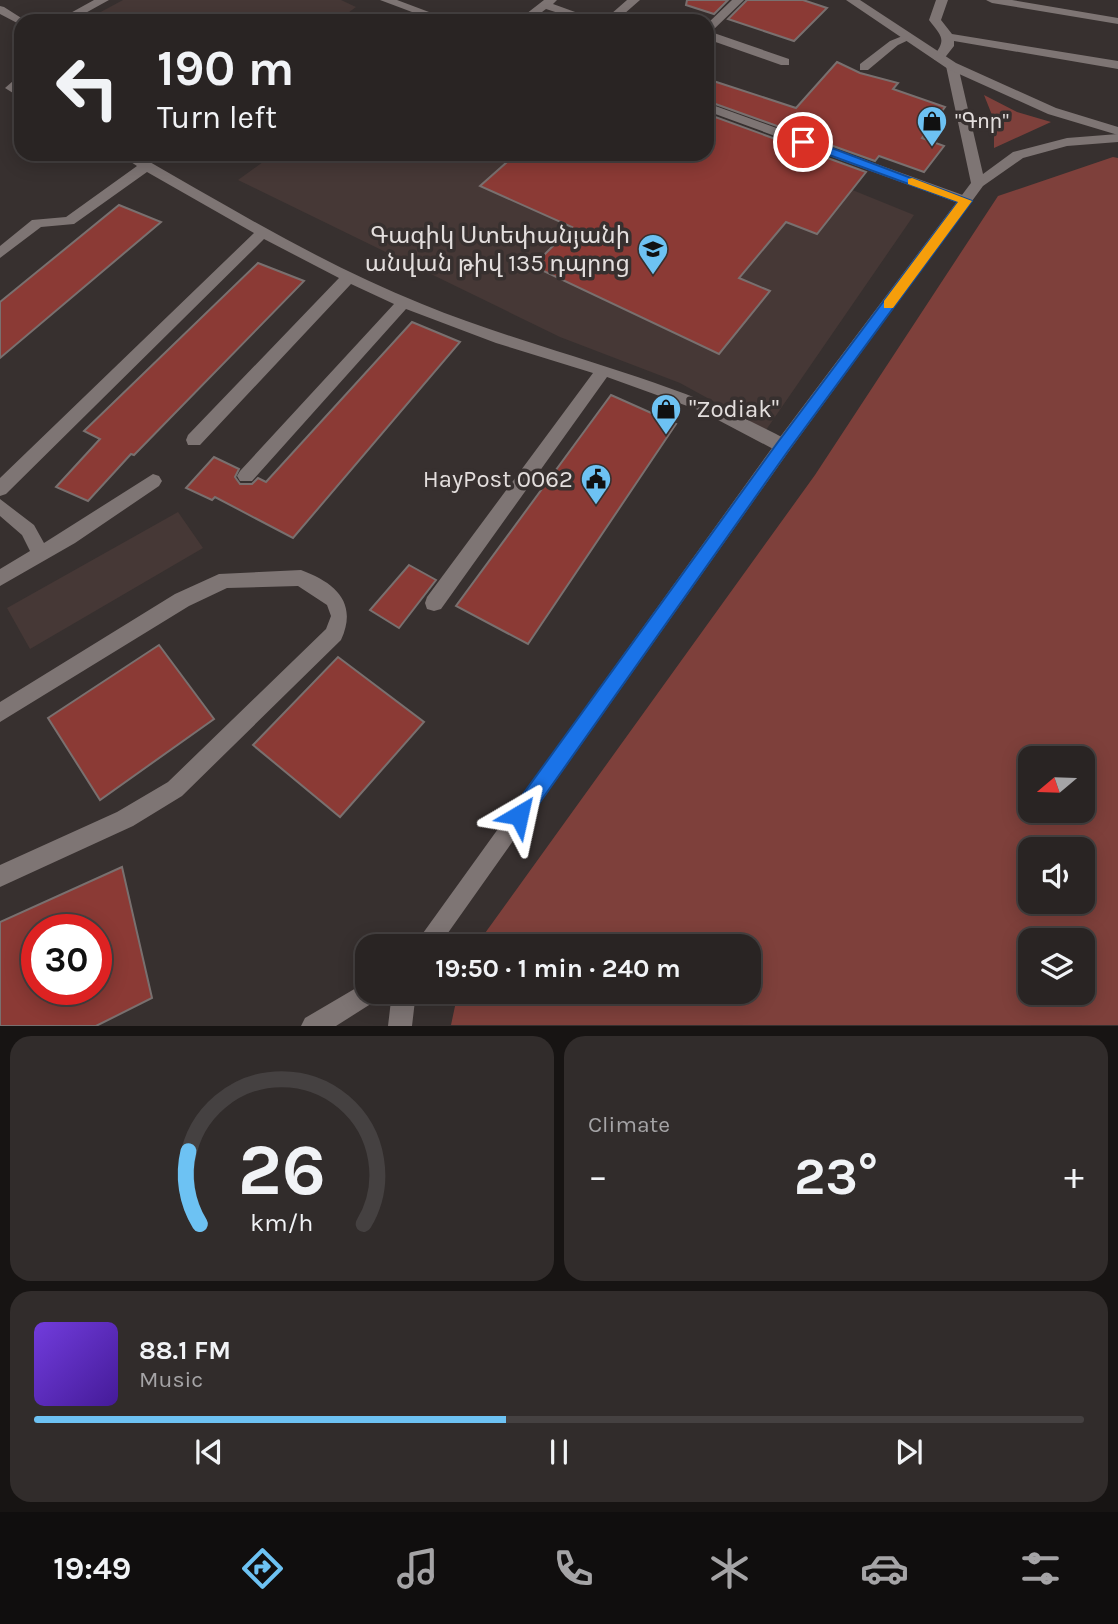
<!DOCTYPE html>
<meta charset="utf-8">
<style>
body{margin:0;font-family:Karla,"Noto Sans Armenian",sans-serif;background:#312c2b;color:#f1f3f6;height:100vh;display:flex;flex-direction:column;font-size:26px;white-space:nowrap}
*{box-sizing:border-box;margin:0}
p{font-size:23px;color:#a5a4a6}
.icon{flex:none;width:38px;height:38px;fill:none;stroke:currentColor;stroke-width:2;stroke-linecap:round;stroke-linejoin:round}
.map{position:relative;height:1026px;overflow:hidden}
.drawer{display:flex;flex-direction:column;gap:10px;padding:10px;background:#171413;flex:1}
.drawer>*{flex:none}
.guide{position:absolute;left:14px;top:14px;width:700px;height:147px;border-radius:21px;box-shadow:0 4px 18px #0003,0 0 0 2px #454141;background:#292423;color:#f1f3f6;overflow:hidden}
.needle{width:46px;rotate:251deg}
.buttons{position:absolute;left:1018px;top:746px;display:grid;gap:14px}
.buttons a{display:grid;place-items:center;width:77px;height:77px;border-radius:14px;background:#292423;box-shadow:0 4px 18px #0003,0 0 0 2px #454141;font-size:35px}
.speed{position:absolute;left:21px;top:914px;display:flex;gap:14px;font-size:35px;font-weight:700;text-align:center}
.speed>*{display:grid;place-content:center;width:91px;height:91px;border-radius:50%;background:#292423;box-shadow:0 4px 18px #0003,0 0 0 2px #454141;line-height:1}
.speed .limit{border:10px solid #d22;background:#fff;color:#111}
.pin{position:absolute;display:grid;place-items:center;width:60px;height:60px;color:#fff;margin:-30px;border:4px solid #fff;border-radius:50%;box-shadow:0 2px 7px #0007}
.me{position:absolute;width:77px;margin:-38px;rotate:36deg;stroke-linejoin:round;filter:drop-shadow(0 0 5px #0008)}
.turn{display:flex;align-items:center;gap:24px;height:147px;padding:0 28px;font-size:32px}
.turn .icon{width:91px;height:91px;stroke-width:2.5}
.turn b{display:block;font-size:49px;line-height:60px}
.big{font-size:52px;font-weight:700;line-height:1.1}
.drawer .widget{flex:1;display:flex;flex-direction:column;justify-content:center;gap:10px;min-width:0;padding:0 24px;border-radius:21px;background:#312c2b}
.drawer .dial{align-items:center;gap:0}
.dial svg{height:182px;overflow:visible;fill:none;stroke:#454141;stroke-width:7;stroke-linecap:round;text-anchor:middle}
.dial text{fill:#f1f3f6;stroke:none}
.song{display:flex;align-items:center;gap:21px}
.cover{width:84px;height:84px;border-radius:10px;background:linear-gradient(135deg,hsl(260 70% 55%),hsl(260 70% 35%))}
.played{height:7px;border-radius:4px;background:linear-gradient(90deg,#6dc2f3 45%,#454141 45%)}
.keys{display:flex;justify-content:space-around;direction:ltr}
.heat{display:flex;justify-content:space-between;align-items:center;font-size:38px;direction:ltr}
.drawer .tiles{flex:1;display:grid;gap:10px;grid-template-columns:1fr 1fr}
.widget:last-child{grid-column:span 2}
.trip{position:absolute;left:355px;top:934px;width:406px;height:70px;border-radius:21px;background:#292423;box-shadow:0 4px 18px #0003,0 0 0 2px #454141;font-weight:700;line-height:70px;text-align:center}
.tabs{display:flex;height:112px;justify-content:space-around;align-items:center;background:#100e0e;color:#a5a4a6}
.tabs .icon{width:49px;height:49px}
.tabs .on{color:#6dc2f3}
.tabs b{font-size:32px;color:#f1f3f6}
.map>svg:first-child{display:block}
</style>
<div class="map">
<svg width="1118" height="1026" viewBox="0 0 1118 1026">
<rect width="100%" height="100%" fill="#37302f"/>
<path fill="#463836" d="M123 0H341L356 7 337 21H84Z
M707 131 914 215 766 430 680 383 560 337 238 180 274 154H707Z
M178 512 203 548 30 649 7 608Z"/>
<path fill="#7e403b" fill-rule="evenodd" d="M984 95 1017 112 1051 122 994 148V120Z
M1113 157 1118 158V1025H451L458 992H749V947H475L815 475 998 196ZM1031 758H1083V810H1031ZM1031 849H1083V901H1031ZM1031 940H1083V992H1031Z"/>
<path fill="#8b3a35" stroke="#79706f" stroke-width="2" fill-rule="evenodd" d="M687 0H728L714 14 686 5Z
M747 0H803L827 8 794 41 728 19Z
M837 62 860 73 898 83 893 89 945 107 922 138 944 146 924 172 879 156 875 161 707 101V79L796 108Z
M707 114 866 172 817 234 786 222 739 278 770 291 719 354 533 266 572 227 480 186 516 154H707Z
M119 205 161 222 0 358V302Z
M258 263 304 281 134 455 131 454 88 501 56 487 100 439 84 431Z
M412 322 460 342 293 538 215 497 212 500 186 488 214 457 239 469 235 477 240 484H252L258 478 266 482Z
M611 395 676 424 528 644 456 606Z
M409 565 436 580 399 628 370 610Z
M159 645 214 719 100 800 48 718Z
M338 657 424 722 340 817 253 745Z
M122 867 152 998 96 1026H0V922ZM37 929H96V989H37Z"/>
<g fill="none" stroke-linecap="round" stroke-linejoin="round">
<path fill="#7e7574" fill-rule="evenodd" d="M94 0H109L71 21H56Z
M380 0H397L453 21H436Z
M544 0H557L553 4 600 21H583L546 9 530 21H517Z
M627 0H640L616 21H603Z
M732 0H744L711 32 789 59V65H781L707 39V24Z
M936 0H948L941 20 952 34 1118 61V69L954 41V46L943 60H935L933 57C947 39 942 37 929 20Z
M986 0H1012L1118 18V24L992 3Z
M0 6 4 7 26 21H21V25L0 14Z
M905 35 915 37 898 45 868 70H860V64L890 41Z
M21 74 19 87 21 98 5 88Z
M707 103 971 198 973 201 966 205 961 204 707 111Z
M119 154H136C229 207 322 264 422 304 544 354 673 377 789 441L791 446 789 451H777L701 411 607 377 441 609 434 611 427 609 425 603 427 597 593 373 496 343 406 309 252 481H240L237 476 240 471 394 304 351 284 200 445H188L186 440 188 435 339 278 264 239 6 494 0 496V478L254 233 147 172 74 224 41 227 0 258V246L32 220 66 217 137 166Z
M153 474 159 476 162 481 159 486 75 543 0 586V569L30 551 22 535 0 516V499L34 525 44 543Z
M301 570C336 583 358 603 341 640L182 796 133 826 0 887V865L117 812 168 782 326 629 331 616 327 605 298 586 227 588 189 606 0 722V702L175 594 219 574Z"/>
<path fill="#7e7574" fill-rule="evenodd" d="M952 62 958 66 983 174 1013 152 1067 138 1118 134V142L1067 146 1023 158 983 186 789 451 438 947H413L777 441 971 183 946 66Z
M368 981V992H381L377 1000 336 1026H301L305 1018Z
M392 992H416L412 1026H388Z"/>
<path fill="#7e7574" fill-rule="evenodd" d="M846 0H860L956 63 1056 108 1118 127V135L1048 114 948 69Z"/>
</g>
<path fill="#1a73e8" stroke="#114b97" stroke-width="2" d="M799 139H808L972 201 788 451 526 822 519 825 513 822 510 815 513 808 778 442 958 202 799 144Z"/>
<path fill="#f59e0b" d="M912 178 972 201 893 308H884V301L958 202 908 184V179Z"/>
<defs>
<g id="shop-pin" transform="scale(1.575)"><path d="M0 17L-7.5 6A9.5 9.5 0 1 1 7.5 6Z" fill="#6dc2f3" stroke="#37302f"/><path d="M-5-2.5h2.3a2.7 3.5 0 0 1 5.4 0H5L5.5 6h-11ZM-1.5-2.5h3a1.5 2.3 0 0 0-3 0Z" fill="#111"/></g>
<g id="school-pin" transform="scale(1.575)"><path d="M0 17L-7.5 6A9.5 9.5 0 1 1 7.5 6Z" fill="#6dc2f3" stroke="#37302f"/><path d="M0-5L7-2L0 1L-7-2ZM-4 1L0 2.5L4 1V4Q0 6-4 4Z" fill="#111"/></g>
<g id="civic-pin" transform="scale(1.575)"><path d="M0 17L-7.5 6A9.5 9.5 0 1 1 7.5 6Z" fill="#6dc2f3" stroke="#37302f"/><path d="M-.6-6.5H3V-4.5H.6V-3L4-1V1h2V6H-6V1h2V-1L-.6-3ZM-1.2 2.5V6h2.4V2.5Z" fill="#111"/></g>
</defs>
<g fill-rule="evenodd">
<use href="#shop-pin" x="932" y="121"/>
<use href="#school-pin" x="653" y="249"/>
<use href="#shop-pin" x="666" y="409"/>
<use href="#civic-pin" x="596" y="479"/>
</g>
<g text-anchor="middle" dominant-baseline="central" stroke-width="7" stroke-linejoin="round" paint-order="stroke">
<g font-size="21" fill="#e3dedd" stroke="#37302f" text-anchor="start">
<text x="955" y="121">"Գոր"</text>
</g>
<g font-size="24" fill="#e3dedd" stroke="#37302f" text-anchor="end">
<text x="630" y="235">Գագիկ Ստեփանյանի<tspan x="630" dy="28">անվան թիվ 135 դպրոց</tspan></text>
<text x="689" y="409" text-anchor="start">"Zodiak"</text>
<text x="573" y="479">HayPost 0062</text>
</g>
</g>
</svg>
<div class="buttons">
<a><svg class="needle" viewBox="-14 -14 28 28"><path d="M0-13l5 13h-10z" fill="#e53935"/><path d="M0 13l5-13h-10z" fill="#a5a4a6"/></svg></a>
<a><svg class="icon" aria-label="sound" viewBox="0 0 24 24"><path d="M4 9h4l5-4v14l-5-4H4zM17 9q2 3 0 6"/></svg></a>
<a><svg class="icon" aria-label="layers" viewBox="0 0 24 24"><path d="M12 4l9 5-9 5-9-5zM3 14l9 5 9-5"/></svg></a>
</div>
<div class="speed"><div class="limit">30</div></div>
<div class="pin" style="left:803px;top:142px;background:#d93025"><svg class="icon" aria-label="arrive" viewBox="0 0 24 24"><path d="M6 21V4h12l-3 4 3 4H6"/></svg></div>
<svg class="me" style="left:519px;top:815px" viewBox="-20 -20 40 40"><path d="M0-17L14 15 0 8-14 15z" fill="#1a73e8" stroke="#fff" stroke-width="4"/></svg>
<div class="trip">19:50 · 1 min · 240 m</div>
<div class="guide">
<div class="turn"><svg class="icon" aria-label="left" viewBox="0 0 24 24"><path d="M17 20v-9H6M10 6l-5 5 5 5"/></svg><div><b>190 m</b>Turn left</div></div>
</div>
</div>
<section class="drawer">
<div class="tiles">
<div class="widget dial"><svg viewBox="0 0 100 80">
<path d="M14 69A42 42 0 1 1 86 69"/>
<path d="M14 69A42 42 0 0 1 9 37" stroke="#6dc2f3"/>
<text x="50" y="56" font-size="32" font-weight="700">26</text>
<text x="50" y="72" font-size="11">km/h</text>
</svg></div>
<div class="widget"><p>Climate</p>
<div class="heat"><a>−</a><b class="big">23°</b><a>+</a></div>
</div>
<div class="widget">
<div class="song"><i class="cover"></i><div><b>88.1 FM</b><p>Music</p></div></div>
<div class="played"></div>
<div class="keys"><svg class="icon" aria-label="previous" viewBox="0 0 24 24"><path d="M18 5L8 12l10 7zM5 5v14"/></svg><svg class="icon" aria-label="pause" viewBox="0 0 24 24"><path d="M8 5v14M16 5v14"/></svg><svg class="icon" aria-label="next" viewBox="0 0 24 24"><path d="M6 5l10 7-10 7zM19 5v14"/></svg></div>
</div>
</div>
</section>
<nav class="tabs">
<b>19:49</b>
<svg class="icon on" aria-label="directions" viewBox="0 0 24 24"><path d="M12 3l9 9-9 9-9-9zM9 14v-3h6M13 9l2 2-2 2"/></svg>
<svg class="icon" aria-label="music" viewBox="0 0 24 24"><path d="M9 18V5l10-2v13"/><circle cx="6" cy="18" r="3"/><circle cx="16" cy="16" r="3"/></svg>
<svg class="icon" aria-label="phone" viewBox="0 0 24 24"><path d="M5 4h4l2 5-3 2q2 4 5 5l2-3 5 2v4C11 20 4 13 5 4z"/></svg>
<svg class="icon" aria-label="climate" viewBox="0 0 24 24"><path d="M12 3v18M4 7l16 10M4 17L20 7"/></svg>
<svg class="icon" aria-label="car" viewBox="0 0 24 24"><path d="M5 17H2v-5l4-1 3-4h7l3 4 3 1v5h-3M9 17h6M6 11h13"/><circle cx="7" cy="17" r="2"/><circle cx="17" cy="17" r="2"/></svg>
<svg class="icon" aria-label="filters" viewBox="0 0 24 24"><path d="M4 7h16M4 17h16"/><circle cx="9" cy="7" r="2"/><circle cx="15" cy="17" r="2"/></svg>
</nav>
